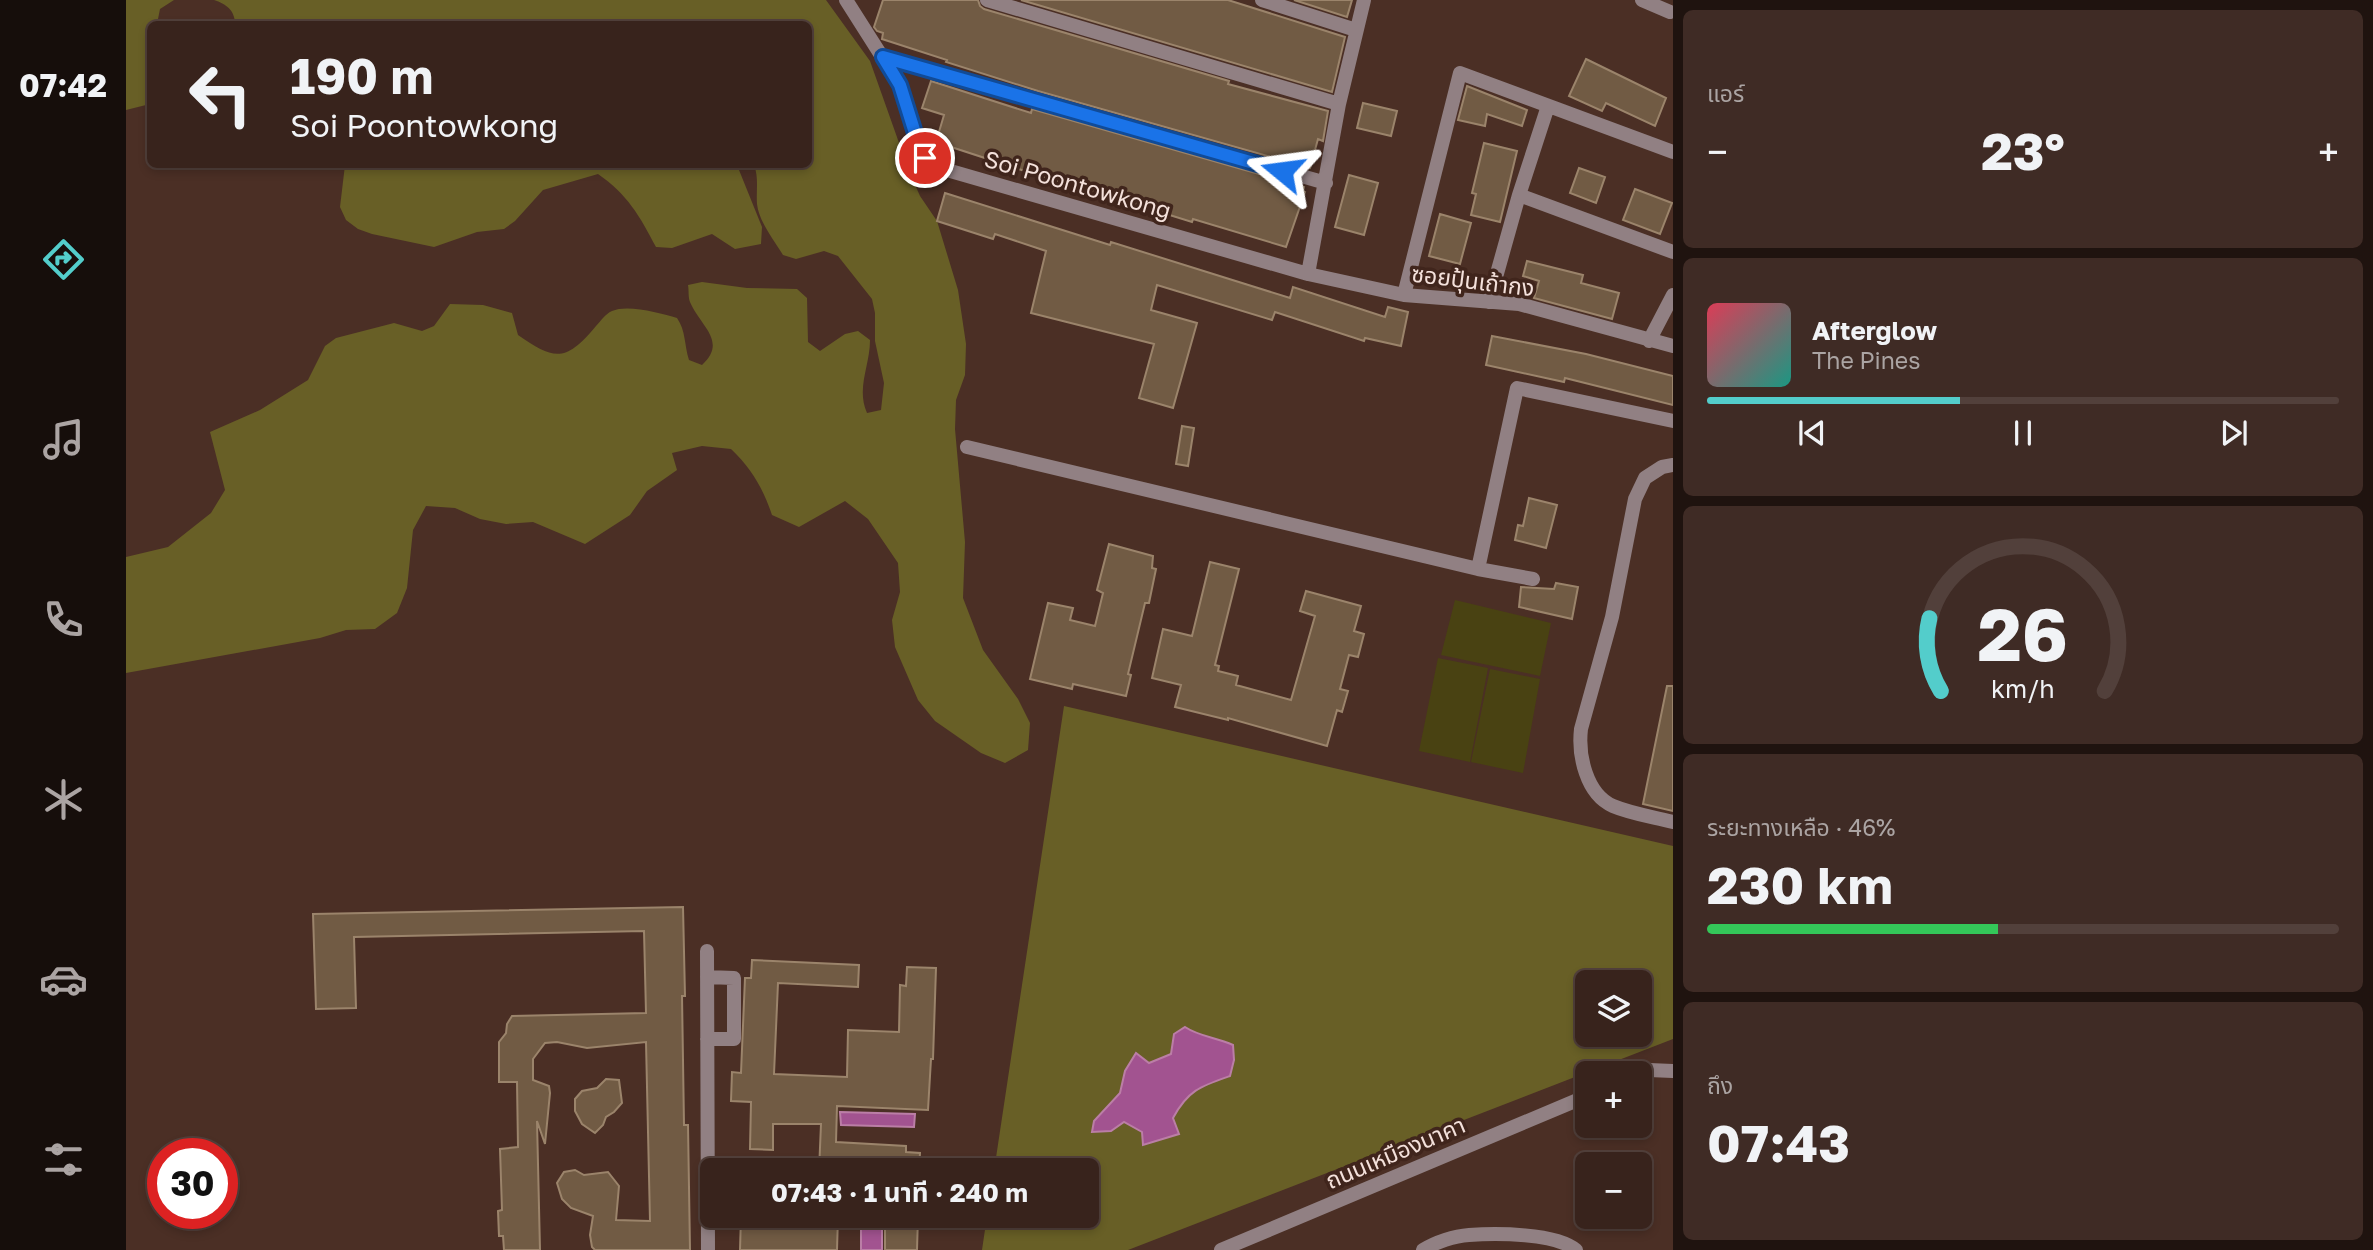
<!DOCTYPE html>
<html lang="th">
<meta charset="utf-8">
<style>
body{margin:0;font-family:"Golos Text","Noto Sans Thai",sans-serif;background:#3f2b25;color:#f1f3f6;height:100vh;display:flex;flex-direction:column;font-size:26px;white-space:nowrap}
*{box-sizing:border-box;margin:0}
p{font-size:23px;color:#aba4a3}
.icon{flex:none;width:38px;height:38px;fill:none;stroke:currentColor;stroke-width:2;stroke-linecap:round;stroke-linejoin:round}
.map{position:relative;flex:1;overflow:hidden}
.panel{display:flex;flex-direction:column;gap:10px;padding:10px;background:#1f130f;width:700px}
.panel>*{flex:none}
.banner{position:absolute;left:21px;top:21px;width:665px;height:147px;border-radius:10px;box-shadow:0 4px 10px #0003,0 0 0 2px #52403b;background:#38231c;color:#f1f3f6;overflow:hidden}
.tools{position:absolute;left:1449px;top:970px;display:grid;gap:14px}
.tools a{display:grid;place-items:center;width:77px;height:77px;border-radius:10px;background:#38231c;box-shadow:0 4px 10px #0003,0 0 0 2px #52403b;font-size:35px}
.speed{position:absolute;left:21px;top:1138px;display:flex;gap:14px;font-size:35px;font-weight:700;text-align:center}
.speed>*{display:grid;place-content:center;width:91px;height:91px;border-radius:50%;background:#38231c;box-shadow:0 4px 10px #0003,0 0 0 2px #52403b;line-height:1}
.speed .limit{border:10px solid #d22;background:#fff;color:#111}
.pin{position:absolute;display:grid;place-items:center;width:60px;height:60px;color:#fff;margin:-30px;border:4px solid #fff;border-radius:50%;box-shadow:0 2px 7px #0007}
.me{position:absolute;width:77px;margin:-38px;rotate:286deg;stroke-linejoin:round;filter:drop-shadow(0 0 5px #0008)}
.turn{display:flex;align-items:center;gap:24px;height:147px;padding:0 28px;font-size:32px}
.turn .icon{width:91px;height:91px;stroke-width:2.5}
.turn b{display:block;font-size:49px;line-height:60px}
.big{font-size:52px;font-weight:700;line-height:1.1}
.panel .widget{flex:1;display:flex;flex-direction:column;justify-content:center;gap:10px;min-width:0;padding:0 24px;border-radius:10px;background:#3f2b25}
.panel .dial{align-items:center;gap:0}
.dial svg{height:182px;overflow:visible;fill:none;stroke:#52403b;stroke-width:7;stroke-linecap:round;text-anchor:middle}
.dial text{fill:#f1f3f6;stroke:none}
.song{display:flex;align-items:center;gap:21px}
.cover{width:84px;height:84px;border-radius:10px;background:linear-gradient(135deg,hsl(350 70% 55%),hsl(170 70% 35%))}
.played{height:7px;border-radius:4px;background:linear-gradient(90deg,#53cdcb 40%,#52403b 40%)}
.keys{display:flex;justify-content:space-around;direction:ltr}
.heat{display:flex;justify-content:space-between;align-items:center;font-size:38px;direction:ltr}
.charge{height:10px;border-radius:5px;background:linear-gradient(90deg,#34c759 46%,#52403b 0)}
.trip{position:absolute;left:574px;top:1158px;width:399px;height:70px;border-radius:10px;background:#38231c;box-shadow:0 4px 10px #0003,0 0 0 2px #52403b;font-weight:700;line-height:70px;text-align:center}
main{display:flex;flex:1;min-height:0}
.tab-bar{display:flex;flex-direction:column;width:126px;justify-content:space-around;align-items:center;background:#160e0b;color:#aba4a3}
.tab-bar .icon{width:49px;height:49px}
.tab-bar .current{color:#53cdcb}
.tab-bar b{font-size:32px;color:#f1f3f6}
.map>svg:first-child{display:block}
</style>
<main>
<nav class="tab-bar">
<b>07:42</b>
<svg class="icon current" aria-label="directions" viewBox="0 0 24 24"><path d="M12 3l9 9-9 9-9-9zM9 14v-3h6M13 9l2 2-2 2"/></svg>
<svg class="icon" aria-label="music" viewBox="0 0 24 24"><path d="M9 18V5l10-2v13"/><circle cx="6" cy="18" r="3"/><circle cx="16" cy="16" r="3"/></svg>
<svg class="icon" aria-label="phone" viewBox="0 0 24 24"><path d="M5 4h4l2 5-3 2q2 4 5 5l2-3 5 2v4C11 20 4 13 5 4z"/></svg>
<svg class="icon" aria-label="climate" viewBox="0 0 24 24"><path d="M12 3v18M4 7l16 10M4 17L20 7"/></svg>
<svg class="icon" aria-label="car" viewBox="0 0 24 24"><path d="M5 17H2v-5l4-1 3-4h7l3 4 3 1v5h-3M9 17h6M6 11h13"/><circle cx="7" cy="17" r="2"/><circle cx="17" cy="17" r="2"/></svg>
<svg class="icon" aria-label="filters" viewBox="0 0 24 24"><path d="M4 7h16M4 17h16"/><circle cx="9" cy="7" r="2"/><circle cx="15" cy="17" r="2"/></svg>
</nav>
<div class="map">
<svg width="1547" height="1250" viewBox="0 0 1547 1250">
<rect width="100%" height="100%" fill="#4b2f25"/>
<path fill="#494212" d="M1329 600 1425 623 1414 676 1315 655Z
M1312 658 1362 668 1344 762 1293 751Z
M1364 669 1414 679 1397 773 1345 762Z"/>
<path fill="#685f26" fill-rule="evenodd" d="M0 0H48L34 9 31 24H24V104L0 110Z
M88 0H700L744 61 783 171 794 196 811 221 832 290 840 344 839 375 830 400 829 429 839 542 837 598 857 650 892 699 904 723 902 750 879 763 855 753 809 721 792 700 769 647 766 620 774 592 772 563 742 519 719 501 673 527 646 515C637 488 625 468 605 449L576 446 546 453 551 470 521 491 504 515 459 544 407 522 380 524 354 519 329 508 300 506 287 530 281 588 271 613 249 629 220 630 194 638 0 673V557L42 547 85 513 99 490 84 432 134 410 182 380 199 346 210 338 268 323 296 331 308 326 324 304 357 305 386 313 392 335C429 361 440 362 470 326 475 321 479 314 486 311 501 304 535 313 551 318 560 331 558 344 563 360L576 365C602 341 574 326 564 302 562 297 563 290 562 285L576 282 621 288 671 289 681 298 682 342 694 351 719 334 732 331 744 340C744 366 730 388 741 413L755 410 758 383 749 341V313L746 299 712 256 698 251 670 259 657 255C648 240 633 222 631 204 630 190 633 178 628 165L682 164V24H109C109 10 100 4 88 0Z
M219 165H611L636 227 635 244 609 249 586 234 546 248 530 247C513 215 502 195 472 174L417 190 389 221 378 229 351 232 308 247 246 234 232 229 220 220 214 207Z
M938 706 1547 846V1039L1002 1250H856L861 1216H961V1171H868ZM1461 982H1514V1034H1461Z"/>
<path fill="#a25390" stroke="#bb7ea6" stroke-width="2" d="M1059 1027C1074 1037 1090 1037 1107 1045L1108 1060 1104 1076C1075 1086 1062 1090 1047 1118L1053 1134 1017 1145 1016 1132 998 1122 985 1131 966 1132 968 1121 994 1093 999 1071 1010 1053 1023 1063 1045 1054 1048 1034Z
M714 1112 789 1114 788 1127 715 1125Z
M735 1216H756V1250H735Z"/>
<path fill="#715b44" stroke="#9b846b" stroke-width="2" d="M757 0H852L854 6 858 9 1103 81 1102 84 1202 111 1197 141 1192 139 1184 168 912 91 820 62 821 60 756 39 757 33 751 31 748 27Z
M895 0H1102L1219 37 1206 92Z
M1168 0H1226L1221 17Z
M1460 59 1540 98 1529 126 1480 103 1476 111 1443 96Z
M805 81 905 113 906 109 1178 187 1177 191 1179 192 1160 247 1067 219 1066 222 973 193 972 195 810 142 818 115 796 108Z
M1341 86 1401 110 1396 126 1361 114 1359 126 1332 120Z
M1237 103 1271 111 1265 136 1231 128Z
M1358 143 1391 151 1374 222 1345 215 1350 194 1346 193Z
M1453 168 1479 177 1470 203 1444 193Z
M1223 175 1252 183 1238 235 1209 227Z
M1509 189 1546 203 1534 234 1497 220Z
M819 193 984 245 985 242 1164 298 1167 287 1259 317 1262 307 1282 312 1275 346 1239 338 1238 341 1149 312 1146 320 1031 285 1025 310 1071 323 1047 408 1013 398 1028 344 905 313 920 251 869 234 867 239 811 221Z
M1314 214 1345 223 1334 264 1303 256Z
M1401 261 1457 275 1455 283 1493 293 1486 319 1408 298 1413 281 1397 276Z
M1366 336 1460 354 1547 376V405L1439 378 1438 382 1360 365Z
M1056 426 1068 428 1062 466 1050 464Z
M1403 498 1431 505 1420 548 1389 540 1392 525 1397 526Z
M983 544 1027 556 1026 568 1030 569 1023 603H1019L1002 674 1005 675 1000 696 947 684 946 689 904 679 922 603 947 608 944 620 969 626 977 593 971 590Z
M1084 562 1113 569 1089 665 1093 666 1092 671 1112 676 1110 685 1165 700 1189 616 1174 611 1180 591 1235 606 1228 631 1238 634 1232 657 1223 655 1214 689 1222 691 1216 712 1211 710 1201 746 1102 718V720L1049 707 1055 685 1026 678 1037 629 1066 636Z
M1430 583 1452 587 1446 619 1393 607 1395 587 1428 589Z
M1541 686H1547V811L1517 804Z
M557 907 559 996H556L558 1125H562L564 1250H469L466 1247 464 1235 467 1216 445 1208 436 1199 431 1183 438 1172 449 1170 458 1175 482 1172 493 1186 490 1220 524 1221 520 1042 461 1048 431 1042 419 1043 407 1059V1080L423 1086 424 1093 419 1144 411 1121 414 1250H378L377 1236H373L372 1211 376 1210 374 1149 392 1147 391 1082H373V1042L380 1033 381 1024 386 1016 520 1013 518 931 228 937 230 1008 190 1009 187 914Z
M626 960 733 965 732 987 652 983 648 1074 721 1077 722 1030 773 1032 774 985 780 986 781 967 810 968 807 1059H805L802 1110 711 1106 710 1142 780 1146V1152L794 1153 793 1171H693L695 1124H647V1150L624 1149 625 1102 605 1101 606 1072 615 1073 619 978H625Z
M480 1079 493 1080 496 1103 488 1112 480 1117 477 1125 469 1133 456 1124 449 1111V1099L456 1091 471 1088Z
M615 1216H712L711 1250H614Z
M759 1216H792L791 1250H759Z"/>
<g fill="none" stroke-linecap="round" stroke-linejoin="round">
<path stroke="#918083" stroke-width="14" d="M720 0 774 85 794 149 799 157 814 168 1182 274 1278 295 1393 304 1547 346
M861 0 1213 104
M1136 0 1230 30
M1516 0 1544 12
M757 57 1200 183
M1393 195 1547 252
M1182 274 1213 104 1238 0
M1278 295 1334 73 1547 152
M1363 302 1393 195 1422 106
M1523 341 1547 295
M841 447 1352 569 1407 579
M1547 465 1536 467 1519 478 1509 499 1486 617 1455 729C1452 755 1460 794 1487 806 1506 814 1528 817 1547 822
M1352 569 1391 388 1547 421
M581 951 582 1250
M581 1039H608V978L581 977
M1514 1074 1523 1070 1547 1071
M1095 1250 1461 1096
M1297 1250C1310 1242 1328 1236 1343 1235 1370 1233 1430 1233 1450 1250"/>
</g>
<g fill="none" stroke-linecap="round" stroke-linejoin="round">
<g stroke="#114b97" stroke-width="18">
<path id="route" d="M799 158 794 149 774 85 757 57 1156 171"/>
</g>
<use href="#route" stroke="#1a73e8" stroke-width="12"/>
</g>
<g text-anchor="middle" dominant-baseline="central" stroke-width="7" stroke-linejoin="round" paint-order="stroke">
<g font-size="23" fill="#f4e1db" stroke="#40251c">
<text transform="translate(952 184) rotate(16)">Soi Poontowkong</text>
<text transform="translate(1347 280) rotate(7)">ซอยปุ้นเถ้ากง</text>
<text transform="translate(1269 1152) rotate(-23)">ถนนเหมืองนาคา</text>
</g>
</g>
</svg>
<div class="tools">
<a><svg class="icon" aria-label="layers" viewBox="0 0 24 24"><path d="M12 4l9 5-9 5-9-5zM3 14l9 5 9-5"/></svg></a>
<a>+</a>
<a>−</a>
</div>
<div class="speed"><div class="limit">30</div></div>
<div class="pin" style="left:799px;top:158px;background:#d93025"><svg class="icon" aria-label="arrive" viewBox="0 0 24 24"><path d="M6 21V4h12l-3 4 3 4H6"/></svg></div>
<svg class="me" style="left:1156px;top:171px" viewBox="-20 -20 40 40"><path d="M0-17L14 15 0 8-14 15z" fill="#1a73e8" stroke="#fff" stroke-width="4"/></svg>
<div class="trip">07:43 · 1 นาที · 240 m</div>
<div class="banner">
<div class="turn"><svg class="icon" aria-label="left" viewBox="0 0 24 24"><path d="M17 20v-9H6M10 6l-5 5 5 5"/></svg><div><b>190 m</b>Soi Poontowkong</div></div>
</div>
</div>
<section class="panel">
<div class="widget"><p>แอร์</p>
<div class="heat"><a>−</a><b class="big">23°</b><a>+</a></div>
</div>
<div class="widget">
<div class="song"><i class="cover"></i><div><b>Afterglow</b><p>The Pines</p></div></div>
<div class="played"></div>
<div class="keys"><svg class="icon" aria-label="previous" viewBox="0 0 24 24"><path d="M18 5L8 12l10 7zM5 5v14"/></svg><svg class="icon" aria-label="pause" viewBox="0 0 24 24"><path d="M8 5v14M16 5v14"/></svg><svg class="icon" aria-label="next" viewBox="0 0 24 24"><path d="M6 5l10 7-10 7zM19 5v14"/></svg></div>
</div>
<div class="widget dial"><svg viewBox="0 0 100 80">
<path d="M14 69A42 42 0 1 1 86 69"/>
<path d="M14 69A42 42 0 0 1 9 37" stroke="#53cdcb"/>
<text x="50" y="56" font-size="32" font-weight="700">26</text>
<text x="50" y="72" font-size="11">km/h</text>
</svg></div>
<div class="widget"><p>ระยะทางเหลือ · 46%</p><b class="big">230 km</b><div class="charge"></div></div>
<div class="widget"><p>ถึง</p><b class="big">07:43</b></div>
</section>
</main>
